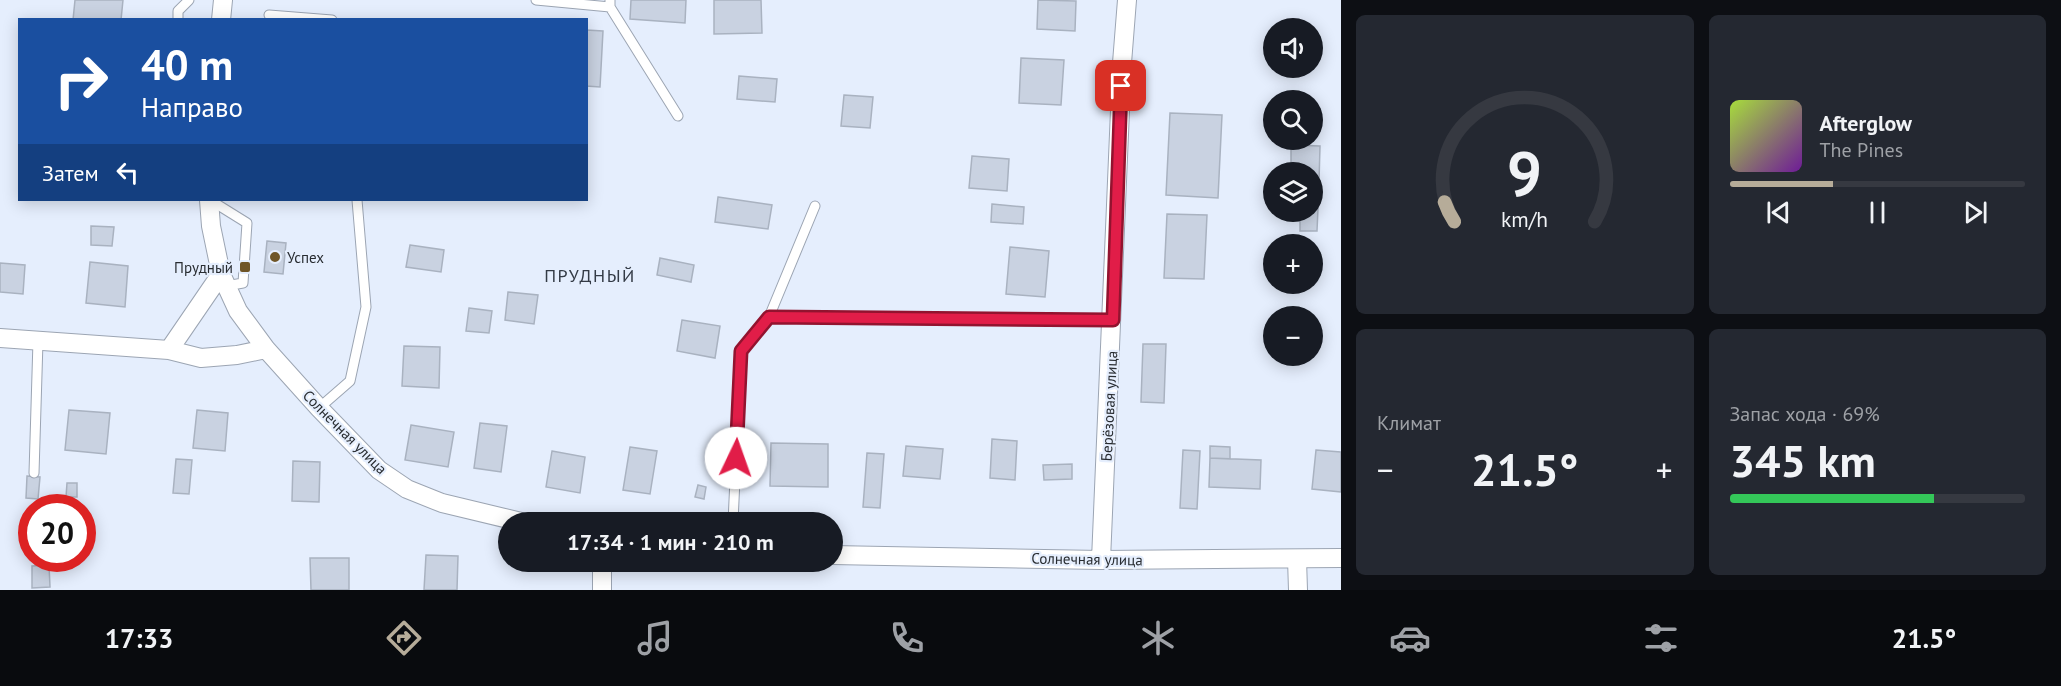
<!DOCTYPE html>
<html lang="ru">
<meta charset="utf-8">
<style>
body{margin:0;font-family:"PT Sans",sans-serif;background:#242831;color:#f1f3f6;height:100vh;display:flex;flex-direction:column;font-size:22px;white-space:nowrap}
*{box-sizing:border-box;margin:0}
p{font-size:20px;color:#9ea1a6}
.icon{flex:none;width:33px;height:33px;fill:none;stroke:currentColor;stroke-width:2;stroke-linecap:round;stroke-linejoin:round}
.map{position:relative;flex:1;overflow:hidden}
.side{display:flex;flex-direction:column;gap:15px;padding:15px;background:#0d0f14;width:720px}
.side>*{flex:none}
.top-card{position:absolute;left:18px;top:18px;width:570px;height:183px;border-radius:0px;box-shadow:0 3px 15px #0003;background:#1a4fa0;color:#fff;overflow:hidden}
.tools{position:absolute;left:1263px;top:18px;display:grid;gap:12px}
.tools a{display:grid;place-items:center;width:60px;height:60px;border-radius:50%;background:#171b24;box-shadow:0 3px 15px #0003;font-size:30px}
.speed{position:absolute;left:18px;top:494px;display:flex;gap:12px;font-size:30px;font-weight:700;text-align:center}
.speed>*{display:grid;place-content:center;width:78px;height:78px;border-radius:50%;background:#171b24;box-shadow:0 3px 15px #0003;line-height:1}
.speed .limit{border:9px solid #d22;background:#fff;color:#111}
.pin{position:absolute;display:grid;place-items:center;width:51px;height:51px;color:#fff;margin:-26px;border-radius:12px;box-shadow:0 3px 9px #0006}
.me{position:absolute;width:66px;margin:-33px;rotate:3deg;stroke-linejoin:round;filter:drop-shadow(0 0 4px #0008)}
.turn{display:flex;align-items:center;gap:21px;height:126px;padding:0 24px;font-size:27px}
.turn .icon{width:78px;height:78px;stroke-width:2.5}
.turn b{display:block;font-size:42px;line-height:51px}
.then{display:flex;align-items:center;height:57px;padding:0 24px;background:#0003;gap:12px;font-size:22px}
.big{font-size:45px;font-weight:800;line-height:1.1}
.side .tile{flex:1;display:flex;flex-direction:column;justify-content:center;gap:9px;min-width:0;padding:0 21px;border-radius:9px;background:#242831}
.side .dial{align-items:center;gap:0}
.dial svg{height:156px;overflow:visible;fill:none;stroke:#363941;stroke-width:7;stroke-linecap:round;text-anchor:middle}
.dial text{fill:#f1f3f6;stroke:none}
.song{display:flex;align-items:center;gap:18px}
.cover{width:72px;height:72px;border-radius:9px;background:linear-gradient(135deg,hsl(80 70% 55%),hsl(280 70% 35%))}
.played{height:6px;border-radius:3px;background:linear-gradient(90deg,#b6ac99 35%,#363941 35%)}
.keys{display:flex;justify-content:space-around;direction:ltr}
.heat{display:flex;justify-content:space-between;align-items:center;font-size:33px;direction:ltr}
.charge{height:9px;border-radius:4px;background:linear-gradient(90deg,#34c759 69%,#363941 0)}
.side .tiles{flex:1;display:grid;gap:15px;grid-template-columns:repeat(2,1fr)}
.trip{position:absolute;left:498px;top:512px;width:345px;height:60px;border-radius:30px;background:#171b24;box-shadow:0 3px 15px #0003;font-weight:800;line-height:60px;text-align:center}
.tabs{display:flex;height:96px;justify-content:space-around;align-items:center;background:#090b0e;color:#9ea1a6}
.tabs .icon{width:42px;height:42px}
.tabs .active{color:#b6ac99}
.tabs b{font-size:27px;color:#f1f3f6}
main{display:flex;flex:1;min-height:0}
.map>svg:first-child{display:block}
</style>
<main>
<div class="map">
<svg width="1341" height="590" viewBox="0 0 1341 590">
<rect width="100%" height="100%" fill="#e5eefd"/>
<path fill="#c9d2e1" stroke="#a9b2c0" stroke-width="1.5" d="M75 0H123L121 20H73Z
M631 0H686L685 23 630 19Z
M714 0H761L762 33 714 34Z
M1038 0 1076 1 1075 31 1037 29Z
M586 30 603 31 600 87 586 86Z
M1021 58 1064 60 1061 105 1019 103Z
M739 76 777 79 775 102 737 99Z
M844 95 873 97 870 128 841 126Z
M1170 113 1222 115 1218 198 1166 195Z
M1291 145 1320 146 1319 182H1312V172H1291Z
M972 156 1009 159 1007 191 969 188Z
M718 197 772 205 768 229 715 222Z
M992 204 1024 207 1023 224 991 222Z
M1312 208H1318L1317 231H1300V212H1312Z
M1167 214 1207 215 1204 279 1164 278Z
M91 226 114 227 112 246 91 245Z
M267 241 286 243 283 274 264 272Z
M410 245 444 250 441 272 406 267Z
M1010 247 1049 251 1045 297 1006 294Z
M660 258 694 265 691 282 657 275Z
M90 262 128 266 125 307 86 303Z
M0 263 25 265 23 294 0 292Z
M508 292 538 295 534 324 505 320Z
M469 308 492 311 489 333 466 331Z
M682 320 720 326 715 358 677 351Z
M1143 344H1166L1164 403 1141 402Z
M404 346 440 347 439 388 402 386Z
M69 410 110 413 106 454 65 450Z
M197 410 228 413 225 451 193 448Z
M480 423 507 426 501 472 474 468Z
M411 425 454 432 448 467 405 460Z
M992 439 1017 441 1015 480 990 478Z
M771 443 828 444V487L770 486Z
M906 446 943 449 940 479 903 476Z
M1210 446 1230 447V459L1210 458Z
M630 447 657 451 650 494 623 490Z
M1183 450 1200 451 1197 509 1180 508Z
M1316 450 1341 452V492L1312 489Z
M552 451 585 457 580 493 546 487Z
M867 453 884 454 880 508 863 507Z
M1210 458 1261 460 1260 489 1209 487Z
M176 459 192 460 189 494 173 493Z
M293 461 320 462 319 502 292 501Z
M1072 464V479L1044 480 1043 465Z
M27 476 40 477 38 499 26 498Z
M67 483H77V497H66Z
M698 485 706 487 704 499 695 497Z
M426 555 458 556 457 590H424Z
M310 558H349V590H311Z
M49 565 50 587 32 588V566Z"/>
<g fill="none" stroke-linecap="round" stroke-linejoin="round">
<g stroke="#9ca5b3" stroke-width="11">
<path id="service" d="M536 0 610 7V0
M610 7 678 116
M269 15 332 20
M178 20V11L189 0
M210 200 247 223 243 283 226 286
M769 317 1113 319
M319 408 350 381 366 307 357 200
M34 473 38 341
M733 522 741 351 769 317 815 206"/>
</g>
<g stroke="#9ca5b3" stroke-width="20">
<path id="minor" d="M221 20 223 0
M209 200 211 226 221 274 238 311 266 349 319 408 379 470 407 489 442 503 521 522
M221 274 169 350 201 358 237 355 266 349
M0 338 169 350
M832 555 1101 560 1341 558
M1297 559 1298 590
M1101 560 1122 63 1127 0
M602 561V590"/>
</g>
<use href="#service" stroke="#fff" stroke-width="9"/>
<use href="#minor" stroke="#fff" stroke-width="18"/>
</g>
<g fill="none" stroke-linecap="round" stroke-linejoin="round">
<g stroke="#92132f" stroke-width="15">
<path id="route" d="M736 458 741 351 769 317 1113 320 1121 86"/>
</g>
<use href="#route" stroke="#e11d48" stroke-width="10"/>
</g>
<g fill="#6f5527" stroke="#e5eefd" stroke-width="2">
<circle cx="275" cy="257" r="6"/>
<rect x="239" y="261" width="12" height="12" rx="3"/>
</g>
<g text-anchor="middle" dominant-baseline="central" stroke-width="4.5" stroke-linejoin="round" paint-order="stroke">
<g font-size="15" fill="#282c31" stroke="#e5eefd" text-anchor="start">
<text x="287" y="257">Успех</text>
<text x="233" y="267" text-anchor="end">Прудный</text>
</g>
<g font-size="15" fill="#282c31" stroke="#e5eefd">
<text transform="translate(1109 406) rotate(-87)">Берёзовая улица</text>
<text transform="translate(345 432) rotate(45)">Солнечная улица</text>
<text transform="translate(1087 559) rotate(1)">Солнечная улица</text>
</g>
<g font-size="18" letter-spacing="1.5" fill="#343b46" stroke="#e5eefd">
<text x="590" y="275">ПРУДНЫЙ</text>
</g>
</g>
</svg>
<div class="tools">
<a><svg class="icon" aria-label="sound" viewBox="0 0 24 24"><path d="M4 9h4l5-4v14l-5-4H4zM17 9q2 3 0 6"/></svg></a>
<a><svg class="icon" aria-label="search" viewBox="0 0 24 24"><circle cx="10" cy="10" r="6"/><path d="M15 15l6 6"/></svg></a>
<a><svg class="icon" aria-label="layers" viewBox="0 0 24 24"><path d="M12 4l9 5-9 5-9-5zM3 14l9 5 9-5"/></svg></a>
<a>+</a>
<a>−</a>
</div>
<div class="speed"><div class="limit">20</div></div>
<div class="pin" style="left:1121px;top:86px;background:#d93025"><svg class="icon" aria-label="arrive" viewBox="0 0 24 24"><path d="M6 21V4h12l-3 4 3 4H6"/></svg></div>
<svg class="me" style="left:736px;top:458px" viewBox="-20 -20 40 40"><circle r="19" fill="#fff"/><path d="M0-13L10 11 0 6-10 11z" fill="#e11d48"/></svg>
<div class="trip">17:34 · 1 мин · 210 m</div>
<div class="top-card">
<div class="turn"><svg class="icon" aria-label="right" viewBox="0 0 24 24"><path d="M7 20v-9h11M14 6l5 5-5 5"/></svg><div><b>40 m</b>Направо</div></div>
<div class="then">Затем<svg class="icon" aria-label="left" viewBox="0 0 24 24"><path d="M17 20v-9H6M10 6l-5 5 5 5"/></svg></div>
</div>
</div>
<section class="side">
<div class="tiles">
<div class="tile dial"><svg viewBox="0 0 100 80">
<path d="M14 69A42 42 0 1 1 86 69"/>
<path d="M14 69A42 42 0 0 1 9 59" stroke="#b6ac99"/>
<text x="50" y="56" font-size="32" font-weight="700">9</text>
<text x="50" y="72" font-size="11">km/h</text>
</svg></div>
<div class="tile">
<div class="song"><i class="cover"></i><div><b>Afterglow</b><p>The Pines</p></div></div>
<div class="played"></div>
<div class="keys"><svg class="icon" aria-label="previous" viewBox="0 0 24 24"><path d="M18 5L8 12l10 7zM5 5v14"/></svg><svg class="icon" aria-label="pause" viewBox="0 0 24 24"><path d="M8 5v14M16 5v14"/></svg><svg class="icon" aria-label="next" viewBox="0 0 24 24"><path d="M6 5l10 7-10 7zM19 5v14"/></svg></div>
</div>
<div class="tile"><p>Климат</p>
<div class="heat"><a>−</a><b class="big">21.5°</b><a>+</a></div>
</div>
<div class="tile"><p>Запас хода · 69%</p><b class="big">345 km</b><div class="charge"></div></div>
</div>
</section>
</main>
<nav class="tabs">
<b>17:33</b>
<svg class="icon active" aria-label="directions" viewBox="0 0 24 24"><path d="M12 3l9 9-9 9-9-9zM9 14v-3h6M13 9l2 2-2 2"/></svg>
<svg class="icon" aria-label="music" viewBox="0 0 24 24"><path d="M9 18V5l10-2v13"/><circle cx="6" cy="18" r="3"/><circle cx="16" cy="16" r="3"/></svg>
<svg class="icon" aria-label="phone" viewBox="0 0 24 24"><path d="M5 4h4l2 5-3 2q2 4 5 5l2-3 5 2v4C11 20 4 13 5 4z"/></svg>
<svg class="icon" aria-label="climate" viewBox="0 0 24 24"><path d="M12 3v18M4 7l16 10M4 17L20 7"/></svg>
<svg class="icon" aria-label="car" viewBox="0 0 24 24"><path d="M5 17H2v-5l4-1 3-4h7l3 4 3 1v5h-3M9 17h6M6 11h13"/><circle cx="7" cy="17" r="2"/><circle cx="17" cy="17" r="2"/></svg>
<svg class="icon" aria-label="filters" viewBox="0 0 24 24"><path d="M4 7h16M4 17h16"/><circle cx="9" cy="7" r="2"/><circle cx="15" cy="17" r="2"/></svg>
<b>21.5°</b>
</nav>
